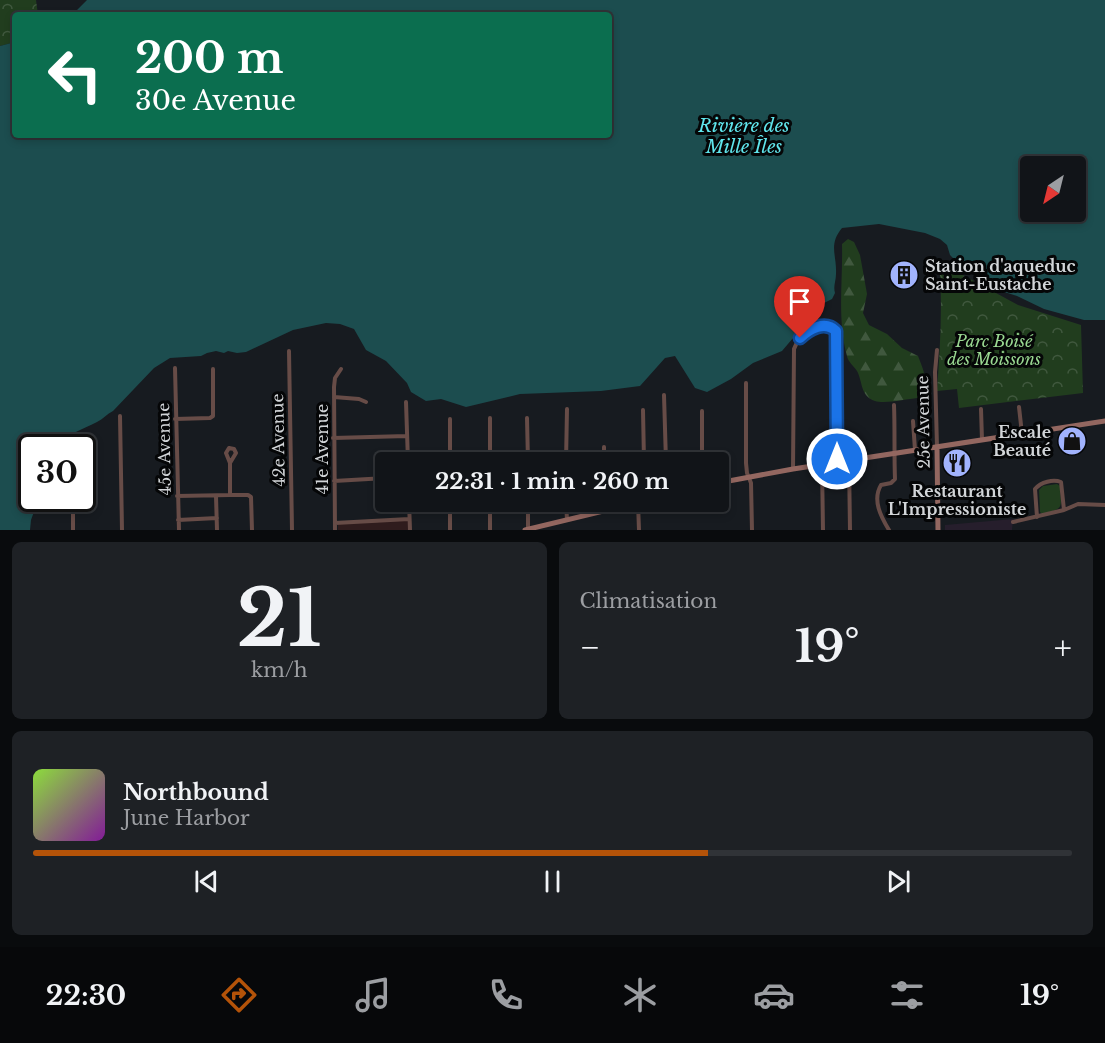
<!DOCTYPE html>
<html lang="fr">
<meta charset="utf-8">
<style>
body{margin:0;font-family:"Libre Baskerville",serif;background:#1e2125;color:#f1f3f6;height:100vh;display:flex;flex-direction:column;font-size:22px;white-space:nowrap}
*{box-sizing:border-box;margin:0}
p{font-size:20px;color:#9c9ea2}
.icon{flex:none;width:33px;height:33px;fill:none;stroke:currentColor;stroke-width:2;stroke-linecap:round;stroke-linejoin:round}
.map{position:relative;height:530px;overflow:hidden}
.details{display:flex;flex-direction:column;gap:12px;padding:12px;background:#090b0d;flex:1}
.details>*{flex:none}
.hud{position:absolute;left:12px;top:12px;width:600px;height:126px;border-radius:6px;box-shadow:0 3px 9px #0003,0 0 0 2px #303337;background:#0b6e4f;color:#fff;overflow:hidden}
.needle{width:39px;rotate:215deg}
.buttons{position:absolute;left:1020px;top:156px;display:grid;gap:12px}
.buttons a{display:grid;place-items:center;width:66px;height:66px;border-radius:6px;background:#111418;box-shadow:0 3px 9px #0003,0 0 0 2px #303337;font-size:30px}
.speed{position:absolute;left:18px;top:434px;display:flex;gap:12px;font-size:30px;font-weight:700;text-align:center}
.speed>*{display:grid;place-content:center;width:78px;height:78px;border-radius:50%;background:#111418;box-shadow:0 3px 9px #0003,0 0 0 2px #303337;line-height:1}
.speed .limit{border:3px solid #111;border-radius:9px;background:#fff;color:#111}
.pin{position:absolute;display:grid;place-items:center;width:51px;height:51px;color:#fff;margin:-62px -26px;border-radius:50% 50% 50% 0;rotate:-45deg;box-shadow:0 0 6px #0007}
.pin .icon{rotate:45deg}
.me{position:absolute;width:66px;margin:-33px;rotate:0deg;stroke-linejoin:round;filter:drop-shadow(0 0 4px #0008)}
.turn{display:flex;align-items:center;gap:21px;height:126px;padding:0 24px;font-size:27px}
.turn .icon{width:78px;height:78px;stroke-width:2.5}
.turn b{display:block;font-size:42px;line-height:51px}
.big{font-size:45px;font-weight:700;line-height:1.1}
.details .tile{flex:1;display:flex;flex-direction:column;justify-content:center;gap:9px;min-width:0;padding:0 21px;border-radius:9px;background:#1e2125}
.details .dial{align-items:center;gap:0}
.dial b{font-size:78px;line-height:1}
.song{display:flex;align-items:center;gap:18px}
.cover{width:72px;height:72px;border-radius:9px;background:linear-gradient(135deg,hsl(90 70% 55%),hsl(290 70% 35%))}
.played{height:6px;border-radius:3px;background:linear-gradient(90deg,#b45309 65%,#303337 65%)}
.keys{display:flex;justify-content:space-around;direction:ltr}
.heat{display:flex;justify-content:space-between;align-items:center;font-size:33px;direction:ltr}
.details .tiles{flex:1;display:grid;gap:12px;grid-template-columns:1fr 1fr}
.tile:last-child{grid-column:span 2}
.trip{position:absolute;left:375px;top:452px;width:354px;height:60px;border-radius:6px;background:#111418;box-shadow:0 3px 9px #0003,0 0 0 2px #303337;font-weight:700;line-height:60px;text-align:center}
.tabs{display:flex;height:96px;justify-content:space-around;align-items:center;background:#07080a;color:#9c9ea2}
.tabs .icon{width:42px;height:42px}
.tabs .on{color:#b45309}
.tabs b{font-size:27px;color:#f1f3f6}
.map>svg:first-child{display:block}
</style>
<div class="map">
<svg width="1105" height="530" viewBox="0 0 1105 530">
<defs>
<pattern id="forest-firs" width="22" height="20" patternUnits="userSpaceOnUse" patternTransform="scale(1.5)"><rect width="22" height="20" fill="#213d1e"/><path d="M5 1l3.5 6h-7zM16 11l3.5 6h-7z" fill="#40583e"/></pattern>
<pattern id="park-crowns" width="20" height="18" patternUnits="userSpaceOnUse" patternTransform="scale(1.5)"><rect width="20" height="18" fill="#213d1e"/><path d="M2 6a3 3 0 1 1 6 0M12 15a3 3 0 1 1 6 0" fill="none" stroke="#40583e"/></pattern>
</defs>
<rect width="100%" height="100%" fill="#171b20"/>
<path fill="#2f1c1d" d="M408 520V530H338V524Z"/>
<path fill="#261e2c" d="M1013 519 1012 530H945V525Z"/>
<path fill="#213d1e" d="M1057 484 1060 486C1061 509 1065 508 1042 514L1040 512 1039 490 1043 486Z"/>
<path fill="url(#forest-firs)" d="M848 239 854 242 860 255 867 294 863 313 869 325 887 334 902 348 918 356C925 374 929 381 917 398 907 399 885 404 875 401 860 396 863 382 857 371 854 366 848 362 847 356 837 319 843 281 842 244Z"/>
<path fill="url(#park-crowns)" d="M0 0H36L38 15H15V42L0 46Z
M939 262 1018 305 1081 325 1083 393 959 408 957 389 937 391C940 348 943 305 939 262Z"/>
<path fill="#1c4d4f" fill-rule="evenodd" d="M87 0H1105V320H1084L1044 309 1017 296 998 290 964 269 950 255 947 245 940 239 925 233 879 224 842 228C828 245 837 255 836 274 836 281 833 286 835 293L832 299 812 309 800 321 799 331 782 351 753 363 731 379 707 392 695 388 675 356 665 358 640 386 601 391 520 394 466 407 441 399 426 401 411 392 407 383 386 361 366 350 354 329 340 324 326 323 293 330 246 352 237 353 228 351 224 353 216 351 207 353 201 356 170 358 154 368 113 411C107 414 103 419 97 422 82 430 68 433 56 447H32V498H39L31 520 30 530H0V46L15 42V135H609V15H72ZM1030 166H1076V212H1030Z"/>
<g fill="none" stroke-linecap="round" stroke-linejoin="round">
<path stroke="#674c47" stroke-width="4" d="M937 350 935 372 937 447
M289 351 292 530
M175 368 179 530
M746 383V463L747 473 751 483 752 530
M664 395 666 462
M334 397 359 399 366 402
M406 402 408 462
M1019 407 1022 434
M981 409 982 440
M643 410 644 462
M702 411V462
M120 416 122 530
M490 418V462
M527 418 528 462
M175 419 210 418 213 416V369
M450 419V462
M913 421 915 450
M333 438 407 436
M604 447V462
M849 461 850 530
M566 462 567 409
M822 465 823 530
M793 469 794 349C799 334 817 321 833 328L836 335 837 462
M334 481 386 478
M230 495H248L251 497 252 530
M177 496 230 495V463L226 453 229 448 234 449 236 453 230 463
M216 496 217 530
M73 498V530
M409 501 410 530
M450 501V530
M490 501V530
M528 501V530
M566 501 567 520
M606 501 607 510
M638 503 639 530
M1037 517 1035 489C1041 482 1053 479 1061 482L1064 510
M178 520 217 518
M1013 522 1064 510 1078 504 1105 505
M335 523 409 519
M335 530 334 387 335 378 341 369
M889 530C881 517 872 500 881 485L891 483 895 479C894 454 895 430 894 405"/>
<path stroke="#936760" stroke-width="5" d="M937 447 938 530
M718 483 793 469 1105 421
M525 530 645 501"/>
</g>
<g fill="none" stroke-linecap="round" stroke-linejoin="round">
<g stroke="#114b97" stroke-width="15">
<path id="route" d="M800 338C809 329 825 320 836 331L837 459"/>
</g>
<use href="#route" stroke="#1a73e8" stroke-width="10"/>
</g>
<defs>
<g id="building-disc" transform="scale(1.5)"><circle r="9.5" fill="#a1b3fd" stroke="#050607"/><path d="M-4-6H4V6H1V3H-1V6H-4ZM-2.5-4.3h1.7v1.8h-1.7ZM.8-4.3h1.7v1.8H.8ZM-2.5-1h1.7V.8h-1.7ZM.8-1h1.7V.8H.8Z" fill="#111"/></g>
<g id="shop-disc" transform="scale(1.5)"><circle r="9.5" fill="#a1b3fd" stroke="#050607"/><path d="M-5-2.5h2.3a2.7 3.5 0 0 1 5.4 0H5L5.5 6h-11ZM-1.5-2.5h3a1.5 2.3 0 0 0-3 0Z" fill="#111"/></g>
<g id="restaurant-disc" transform="scale(1.5)"><circle r="9.5" fill="#a1b3fd" stroke="#050607"/><path d="M-5-6h1v4h1v-4h1v4h1v-4h1v5L-1.5 .5V6h-2V.5L-5-1ZM5-6V6H3V1.5H1.5Q1.5-4 5-6Z" fill="#111"/></g>
</defs>
<g fill-rule="evenodd">
<use href="#building-disc" x="904" y="275"/>
<use href="#shop-disc" x="1072" y="441"/>
<use href="#restaurant-disc" x="957" y="463"/>
</g>
<g text-anchor="middle" dominant-baseline="central" stroke-width="6" stroke-linejoin="round" paint-order="stroke">
<g font-size="16" font-weight="bold" fill="#d2d5d8" stroke="#050607" text-anchor="start">
<text x="925" y="266">Station d'aqueduc<tspan x="925" dy="18">Saint-Eustache</tspan></text>
<text x="1051" y="432" text-anchor="end">Escale<tspan x="1051" dy="18">Beauté</tspan></text>
<text x="957" y="491" text-anchor="middle">Restaurant<tspan x="957" dy="18">L'Impressioniste</tspan></text>
</g>
<g font-size="16" font-style="italic" fill="#9ad992" stroke="#050607">
<text x="994" y="341">Parc Boisé<tspan x="994" dy="18">des Moissons</tspan></text>
</g>
<g font-size="16" fill="#d2d5d8" stroke="#050607">
<text transform="translate(923 422) rotate(-91)">25e Avenue</text>
<text transform="translate(278 440) rotate(-91)">42e Avenue</text>
<text transform="translate(164 449) rotate(-91)">45e Avenue</text>
<text transform="translate(322 449) rotate(-90)">41e Avenue</text>
</g>
<g font-size="18" font-style="italic" fill="#60e6ed" stroke="#050607">
<text x="744" y="126">Rivière des<tspan x="744" dy="21">Mille Îles</tspan></text>
</g>
</g>
</svg>
<div class="buttons">
<a><svg class="needle" viewBox="-14 -14 28 28"><path d="M0-13l5 13h-10z" fill="#e53935"/><path d="M0 13l5-13h-10z" fill="#9c9ea2"/></svg></a>
</div>
<div class="speed"><div class="limit">30</div></div>
<div class="pin" style="left:800px;top:338px;background:#d93025"><svg class="icon" aria-label="arrive" viewBox="0 0 24 24"><path d="M6 21V4h12l-3 4 3 4H6"/></svg></div>
<svg class="me" style="left:837px;top:459px" viewBox="-20 -20 40 40"><circle r="17" fill="#1a73e8" stroke="#fff" stroke-width="3"/><path d="M0-11L8 9 0 5-8 9z" fill="#fff"/></svg>
<div class="trip">22:31 · 1 min · 260 m</div>
<div class="hud">
<div class="turn"><svg class="icon" aria-label="left" viewBox="0 0 24 24"><path d="M17 20v-9H6M10 6l-5 5 5 5"/></svg><div><b>200 m</b>30e Avenue</div></div>
</div>
</div>
<section class="details">
<div class="tiles">
<div class="tile dial"><b>21</b><p>km/h</p></div>
<div class="tile"><p>Climatisation</p>
<div class="heat"><a>−</a><b class="big">19°</b><a>+</a></div>
</div>
<div class="tile">
<div class="song"><i class="cover"></i><div><b>Northbound</b><p>June Harbor</p></div></div>
<div class="played"></div>
<div class="keys"><svg class="icon" aria-label="previous" viewBox="0 0 24 24"><path d="M18 5L8 12l10 7zM5 5v14"/></svg><svg class="icon" aria-label="pause" viewBox="0 0 24 24"><path d="M8 5v14M16 5v14"/></svg><svg class="icon" aria-label="next" viewBox="0 0 24 24"><path d="M6 5l10 7-10 7zM19 5v14"/></svg></div>
</div>
</div>
</section>
<nav class="tabs">
<b>22:30</b>
<svg class="icon on" aria-label="directions" viewBox="0 0 24 24"><path d="M12 3l9 9-9 9-9-9zM9 14v-3h6M13 9l2 2-2 2"/></svg>
<svg class="icon" aria-label="music" viewBox="0 0 24 24"><path d="M9 18V5l10-2v13"/><circle cx="6" cy="18" r="3"/><circle cx="16" cy="16" r="3"/></svg>
<svg class="icon" aria-label="phone" viewBox="0 0 24 24"><path d="M5 4h4l2 5-3 2q2 4 5 5l2-3 5 2v4C11 20 4 13 5 4z"/></svg>
<svg class="icon" aria-label="climate" viewBox="0 0 24 24"><path d="M12 3v18M4 7l16 10M4 17L20 7"/></svg>
<svg class="icon" aria-label="car" viewBox="0 0 24 24"><path d="M5 17H2v-5l4-1 3-4h7l3 4 3 1v5h-3M9 17h6M6 11h13"/><circle cx="7" cy="17" r="2"/><circle cx="17" cy="17" r="2"/></svg>
<svg class="icon" aria-label="filters" viewBox="0 0 24 24"><path d="M4 7h16M4 17h16"/><circle cx="9" cy="7" r="2"/><circle cx="15" cy="17" r="2"/></svg>
<b>19°</b>
</nav>
